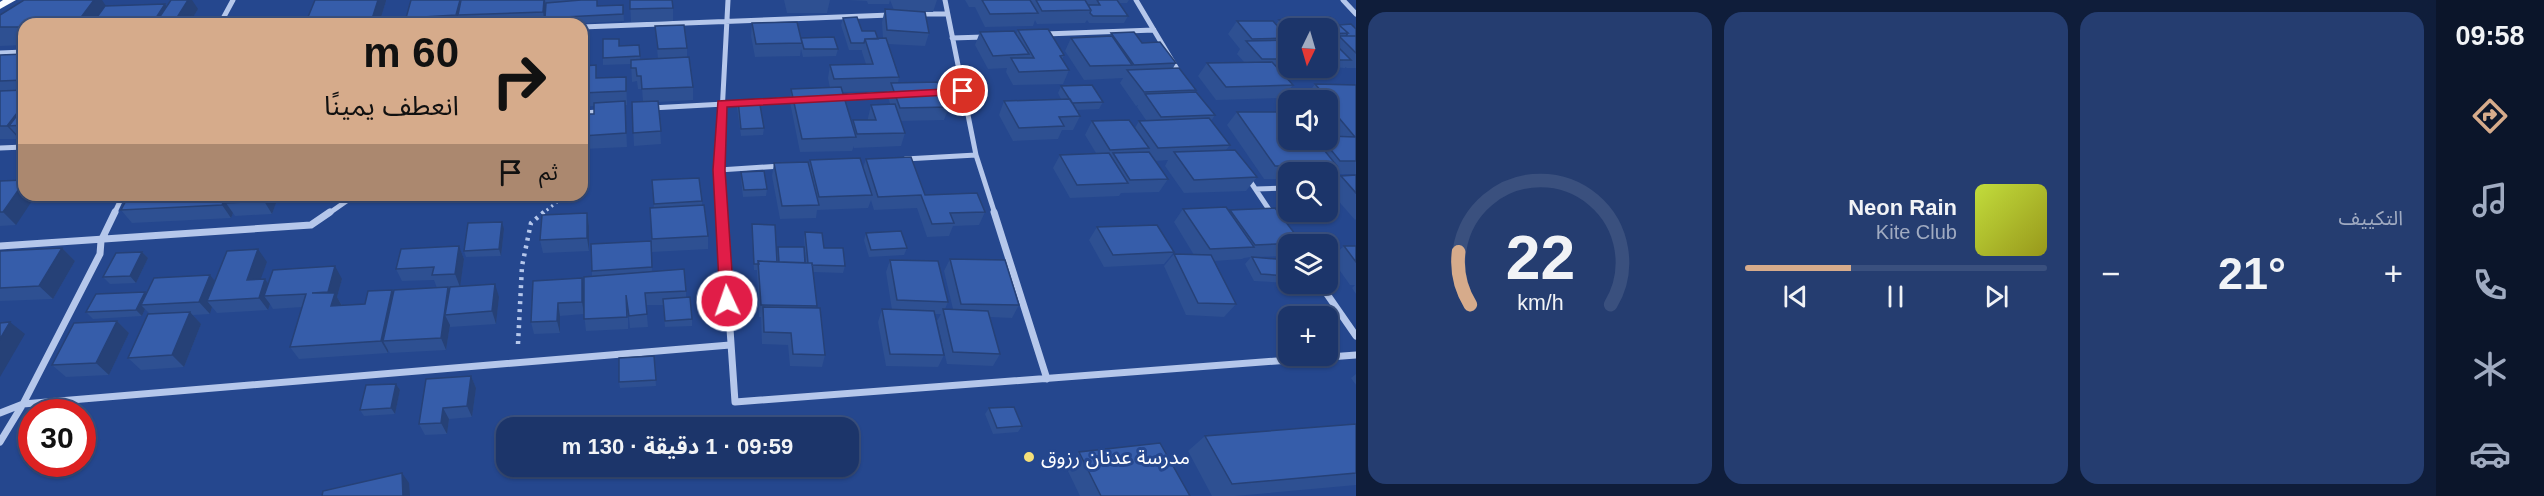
<!DOCTYPE html>
<html lang="ar">
<meta charset="utf-8">
<style>
body{margin:0;font-family:Helvetica,"Noto Sans Arabic",sans-serif;background:#253d70;color:#f1f3f6;direction:rtl;height:100vh;display:flex;flex-direction:column;font-size:22px;white-space:nowrap}
*{box-sizing:border-box;margin:0}
p{font-size:20px;color:#a0abc1}
.icon{flex:none;width:33px;height:33px;fill:none;stroke:currentColor;stroke-width:2;stroke-linecap:round;stroke-linejoin:round}
.map{position:relative;flex:1;overflow:hidden;direction:ltr}
.panel{display:flex;flex-direction:column;gap:12px;padding:12px;background:#0f1d3a;width:1080px}
.panel>*{flex:none}
.top-card{position:absolute;left:18px;top:18px;width:570px;height:183px;border-radius:18px;box-shadow:0 2px 4px #0004,0 0 0 2px #3a507e;direction:rtl;background:#d6ab8b;color:#111;overflow:hidden}
.needle{width:39px;rotate:185deg}
.tools{position:absolute;left:1278px;top:18px;display:grid;gap:12px}
.tools a{display:grid;place-items:center;width:60px;height:60px;border-radius:12px;background:#1c356a;box-shadow:0 2px 4px #0004,0 0 0 2px #3a507e;font-size:30px}
.speed{position:absolute;left:18px;top:399px;display:flex;gap:12px;font-size:30px;font-weight:700;text-align:center}
.speed>*{display:grid;place-content:center;width:78px;height:78px;border-radius:50%;background:#1c356a;box-shadow:0 2px 4px #0004,0 0 0 2px #3a507e;line-height:1}
.speed .limit{border:9px solid #d22;background:#fff;color:#111}
.pin{position:absolute;display:grid;place-items:center;width:51px;height:51px;color:#fff;margin:-26px;border:3px solid #fff;border-radius:50%;box-shadow:0 2px 6px #0007}
.me{position:absolute;width:66px;margin:-33px;rotate:357deg;stroke-linejoin:round;filter:drop-shadow(0 0 4px #0008)}
.turn{display:flex;align-items:center;gap:21px;height:126px;padding:0 30px;font-size:27px}
.turn .icon{width:78px;height:78px;stroke-width:2.5}
.turn b{display:block;font-size:42px;line-height:51px}
.then{display:flex;align-items:center;height:57px;padding:0 30px;background:#0003;gap:12px;font-size:22px}
.big{font-size:45px;font-weight:700;line-height:1.1}
.panel .card{flex:1;display:flex;flex-direction:column;justify-content:center;gap:9px;min-width:0;padding:0 21px;border-radius:18px;background:#253d70}
.panel .dial{align-items:center;gap:0}
.dial svg{height:156px;overflow:visible;fill:none;stroke:#3a507e;stroke-width:7;stroke-linecap:round;text-anchor:middle}
.dial text{fill:#f1f3f6;stroke:none}
.song{display:flex;align-items:center;gap:18px}
.cover{width:72px;height:72px;border-radius:9px;background:linear-gradient(135deg,hsl(70 70% 55%),hsl(60 70% 35%))}
.played{height:6px;border-radius:3px;background:linear-gradient(90deg,#d6ab8b 35%,#3a507e 35%)}
.keys{display:flex;justify-content:space-around;direction:ltr}
.heat{display:flex;justify-content:space-between;align-items:center;font-size:33px;direction:ltr}
.panel .tiles{flex:1;display:grid;gap:12px;grid-template-columns:repeat(3,1fr)}
.trip{position:absolute;left:496px;top:417px;width:363px;height:60px;border-radius:18px;background:#1c356a;box-shadow:0 2px 4px #0004,0 0 0 2px #3a507e;font-weight:700;line-height:60px;text-align:center;direction:rtl}
main{display:flex;flex:1;min-height:0}
.tab-bar{display:flex;flex-direction:column;width:108px;justify-content:space-around;align-items:center;background:#0b152a;color:#a0abc1}
.tab-bar .icon{width:42px;height:42px}
.tab-bar .active{color:#d6ab8b}
.tab-bar b{font-size:27px;color:#f1f3f6}
.map>svg:first-child{display:block}
</style>
<main>
<nav class="tab-bar">
<b>09:58</b>
<svg class="icon active" aria-label="directions" viewBox="0 0 24 24"><path d="M12 3l9 9-9 9-9-9zM9 14v-3h6M13 9l2 2-2 2"/></svg>
<svg class="icon" aria-label="music" viewBox="0 0 24 24"><path d="M9 18V5l10-2v13"/><circle cx="6" cy="18" r="3"/><circle cx="16" cy="16" r="3"/></svg>
<svg class="icon" aria-label="phone" viewBox="0 0 24 24"><path d="M5 4h4l2 5-3 2q2 4 5 5l2-3 5 2v4C11 20 4 13 5 4z"/></svg>
<svg class="icon" aria-label="climate" viewBox="0 0 24 24"><path d="M12 3v18M4 7l16 10M4 17L20 7"/></svg>
<svg class="icon" aria-label="car" viewBox="0 0 24 24"><path d="M5 17H2v-5l4-1 3-4h7l3 4 3 1v5h-3M9 17h6M6 11h13"/><circle cx="7" cy="17" r="2"/><circle cx="17" cy="17" r="2"/></svg>
</nav>
<section class="panel">
<div class="tiles">
<div class="card"><p>التكييف</p>
<div class="heat"><a>−</a><b class="big">21°</b><a>+</a></div>
</div>
<div class="card">
<div class="song"><i class="cover"></i><div><b>Neon Rain</b><p>Kite Club</p></div></div>
<div class="played"></div>
<div class="keys"><svg class="icon" aria-label="previous" viewBox="0 0 24 24"><path d="M18 5L8 12l10 7zM5 5v14"/></svg><svg class="icon" aria-label="pause" viewBox="0 0 24 24"><path d="M8 5v14M16 5v14"/></svg><svg class="icon" aria-label="next" viewBox="0 0 24 24"><path d="M6 5l10 7-10 7zM19 5v14"/></svg></div>
</div>
<div class="card dial"><svg viewBox="0 0 100 80">
<path d="M14 69A42 42 0 1 1 86 69"/>
<path d="M14 69A42 42 0 0 1 8 42" stroke="#d6ab8b"/>
<text x="50" y="56" font-size="32" font-weight="700">22</text>
<text x="50" y="72" font-size="11">km/h</text>
</svg></div>
</div>
</section>
<div class="map">
<svg width="1356" height="496" viewBox="0 0 1356 496">
<rect width="100%" height="100%" fill="#25478e"/>
<g fill="none" stroke-linecap="round" stroke-linejoin="round">
<path stroke="#b5c7eb" stroke-width="3" stroke-dasharray="2 4" stroke-linecap="butt" d="M542 214 557 202"/>
<path stroke="#b5c7eb" stroke-width="4.5" stroke-dasharray="3 5" stroke-linecap="butt" d="M518 344 522 266 531 223 544 212"/>
<path stroke="#b5c7eb" stroke-width="5" d="M945 0 976 155 995 214
M1136 0 1180 74
M1343 0 1356 14
M918 14H947
M220 24 233 0
M582 27 890 15
M1045 34 1154 30
M952 38 984 37
M0 53 24 52
M936 92 963 91
M837 97 896 94
M753 102 797 99
M651 108 743 103
M582 113 599 112
M0 148 24 147
M905 159 976 155
M719 170 781 166
M1248 178 1272 214
M1256 189 1288 188
M114 214 123 195
M328 214 348 200 350 195
M722 214 719 170 728 0"/>
<path stroke="#b5c7eb" stroke-width="7" d="M722 212 735 402 1356 355
M994 212 1047 379
M0 246 311 225 330 212
M1320 284 1356 336
M0 413 23 404 730 345
M0 442 23 404 100 254 101 241 115 212"/>
<path fill="#f9fbff" fill-rule="evenodd" d="M3 0H16L0 9V2Z"/>
</g>
<path fill="#2e5092" fill-rule="evenodd" d="M411 0H581L597 6 623 5 624 21 568 24H546L545 20V24H408L406 18Z
M630 0 673 8V21L631 22Z
M784 0H830L827 13H787Z
M848 0H890L889 4H868L867 1Z
M890 0H937L933 12H922L929 33 925 46 888 44 899 77 898 83 949 107 944 120 900 121 905 133 901 146 854 148V146L852 151 800 152 790 102 791 89 830 88 828 78 830 65 866 64 862 52V50H849L841 25 843 18 862 31 878 39H883L882 22 885 9 894 10ZM889 91 888 96 890 104 871 105 868 118V120H853L852 125 843 92Z
M965 0H1129L1127 3H1119L1128 16 1124 23H1089L1087 20 1085 23 1037 24 1035 20 1033 26 985 27 975 7H969Z
M386 1 379 24H307L306 22Z
M165 4 167 6 198 9 192 19 24 24V45L0 46V15Z
M1279 20 1339 25 1356 29V68H1347L1345 67V68L1328 67V49H1329L1331 47H1328V28H1288V68H1310L1307 72H1281L1293 85 1282 98 1216 100 1198 76 1207 63 1244 62 1237 54 1240 49 1228 34 1237 21 1276 24Z
M752 23 801 39 838 49 836 56 803 57 801 49 800 56 755 57 751 36Z
M655 26 687 48V57L693 87V100L658 102 661 144 634 146 632 102 643 101 642 89H638L637 81 632 82 631 64 603 65V58L619 46 639 45 640 59H658Z
M1018 30 1064 55 1062 60 1069 70 1063 84 1013 85 1006 72 1007 68 988 69 975 45 980 32 1016 34Z
M1111 33 1142 43 1176 63 1173 68 1196 90 1195 92 1215 115 1211 121 1230 145 1226 150 1257 177 1246 191 1184 193 1165 166 1168 160 1155 161 1168 179 1159 192 1121 193 1119 196 1070 198 1053 168 1060 155 1096 153 1085 135 1092 121 1135 128 1139 121 1146 120 1137 107 1138 105 1136 106 1120 83 1123 78 1084 80 1065 51 1071 38 1109 36Z
M24 54V139H21L20 138 19 139H0V55Z
M596 65 597 78 626 77 627 105H625L627 147 584 149 582 137V114H594V106L582 107V66Z
M1315 84 1356 85V174H1329L1328 176V172H1288V179H1264L1227 125 1237 112 1317 141V140H1328L1332 136 1328 131V100H1307L1305 98Z
M1061 86 1103 102 1099 109 1076 110 1080 116 1073 130H1062L1058 139 1013 141 999 115 1004 101 1061 99 1058 93Z
M738 100 764 128 763 135 741 136 737 107Z
M866 159 925 195 985 212 979 225 953 226 949 236 927 237 917 208 874 210 871 200 868 208 817 210 816 218 780 219 772 176 774 163 809 165 810 160 863 168Z
M741 172 767 189 766 196 743 197 741 179Z
M1356 175V219L1355 220 1328 189 1341 176Z
M652 180 702 201V205L708 236V249L652 252 650 208H654Z
M0 181 16 225 0 226Z
M279 195 272 214 235 216 233 213 231 218 132 223 121 210Z
M1183 209 1229 212 1230 210 1302 243 1301 244H1288V256L1252 257 1288 260V283L1254 281 1245 264 1251 257 1244 258 1242 259 1214 261 1236 304 1224 317 1186 315 1164 266 1174 254 1194 255 1174 222Z
M587 213 589 226V251L543 253 540 240Z
M752 224 777 254 778 247 806 263 804 239 805 232 845 266 843 273 813 272 816 308 825 355 822 367 790 366 788 345 762 344 761 317H759L757 270H754L752 231Z
M1097 227 1174 252 1164 264 1104 267 1089 240Z
M504 229 501 256 466 257 464 251Z
M866 233 907 248 904 255 869 257 864 240Z
M651 241 652 272 686 291V297L692 319V326L665 327 663 305H646L648 327 630 328 628 307V329L586 331 584 314 560 316V333L534 334 531 322 533 281 584 291 592 276V271Z
M459 246 464 259 460 286 499 297 496 324 450 327V325L446 350 390 353 388 350V353L299 359 290 347 302 307 273 309 270 304 268 310 217 313 212 307 210 314 193 315 201 324 184 367 141 370 128 358 150 314 145 309 142 316 93 319 86 312 145 292 146 294 210 275 215 281 267 262 260 279 268 283 342 279 337 297 342 305 365 304 392 290 393 292 437 288 434 280 402 281 396 269Z
M1344 246H1356V294L1352 288 1355 285H1350L1331 258Z
M62 248 75 261 53 299 0 301V251Z
M142 252 148 258 136 283 110 284 103 277Z
M950 259 1019 305 1012 318 990 317 1000 354 993 366 947 364 937 321 941 314H935L944 355 938 367 886 366 878 322 882 309 892 310 886 272 890 260 948 302 945 309H953L944 271Z
M117 321 129 333 109 375 66 377 52 365Z
M654 356 656 386 620 388 619 382Z
M1356 374V385L1351 378Z
M471 376 476 388 472 417 449 419 447 434 425 435 419 424Z
M396 384 400 390 395 414 364 416 360 410Z
M989 408 1022 426 1018 432 993 434 985 414Z
M1356 424V485L1235 496H1212L1188 451 1205 436Z
M1079 452 1190 496H1080L1066 467Z
M587 466H633L588 469Z"/>
<path fill="#264177" d="M94 0H102L110 12 101 24H76Z
M188 0H192L198 9 192 19 195 24H183L178 16Z
M378 0H386V1L379 24H373L372 19Z
M460 0H465L458 15 460 24H459L456 15Z
M544 0H545L546 9 545 24 543 12Z
M165 4 173 17 168 24H152Z
M24 104V125L9 126 20 138 19 139 7 126Z
M24 182V195H36L16 225 3 212Z
M226 195H240L226 203 233 213 231 218 222 205Z
M266 195H279L272 214 264 201Z
M587 213 589 226V251L587 238Z
M502 222 504 229 501 256 499 249Z
M459 246 464 259 460 287 455 274Z
M62 248 75 261 53 299 39 286Z
M258 249 267 262 256 292 247 280Z
M142 252 148 258 136 283 130 276Z
M335 266 342 279 337 297 342 306H331L333 301 328 292Z
M210 275 220 287 207 301 212 307 210 314 199 302Z
M582 278 584 291V314L582 302Z
M265 279 274 292 264 296 270 304 268 310 259 298Z
M495 284 499 297 496 324 492 311Z
M448 287 453 299 445 315 450 325 446 350 441 338Z
M392 290 398 302 383 341 388 350V353L381 341Z
M145 292 151 298 141 305 145 309 142 316 136 310Z
M558 303 560 316V333L557 321Z
M190 312 201 324 184 367 172 355Z
M117 321 129 333 109 375 96 363Z
M10 322 25 334 0 377V339Z
M471 376 476 388 472 417 467 406Z
M396 384 400 390 395 414 391 408Z
M443 408 449 419 447 434 441 423Z
M402 473 409 483 410 496H403Z"/>
<path fill="#365daa" stroke="#264177" stroke-width="1.5" d="M24 0H94L76 24H24V27H0V15Z
M171 0H188L178 16 190 15 185 24H155Z
M315 0H378L372 19 306 22Z
M411 0H460L456 15 406 18Z
M461 0H544L543 12 458 15Z
M581 0H597V6L623 5V14L545 18 546 3Z
M630 0H672L673 8 630 9Z
M982 0H1030L1038 13 990 14Z
M1036 0H1085L1091 10 1042 11Z
M1097 0H1117L1128 16H1093L1090 13 1091 10 1088 5H1100Z
M165 4 152 24H92L105 6Z
M885 9 925 12 929 33 887 30Z
M857 17 862 31H875L878 39H865L864 43H851L843 18Z
M1330 17 1348 33 1328 34V28L1288 29 1279 20Z
M1237 21H1273L1288 38 1252 39Z
M797 22 802 43 756 44 752 23Z
M1351 24 1356 29V36H1346L1348 33 1339 25Z
M684 25 687 48 658 49 655 26Z
M1048 29 1064 55 1060 56 1069 70 1019 72 1011 58H1034L1018 30Z
M1014 31 1029 54 993 56 980 32Z
M1134 32 1142 43 1160 42 1176 63 1134 65 1111 33Z
M1112 36 1132 65 1090 66 1071 38Z
M1339 36H1356V53Z
M834 37 838 49H804L801 38Z
M886 38 899 77 834 79 830 65 873 64 865 39Z
M603 39H619V46L639 45 640 56 603 58Z
M1288 40V59H1262L1246 41Z
M1328 49H1340L1351 60H1329L1328 58Z
M24 54V80L0 81V55Z
M689 57 693 87 642 89 641 76H637L636 68H631V60Z
M1272 62 1293 85 1226 87 1207 63Z
M596 65V78L626 77V91L582 93V66Z
M1179 68 1196 90 1144 92 1127 70Z
M939 82 949 107 900 108 891 83Z
M1315 84 1356 85V161H1340L1323 140H1328V136L1355 137 1329 106 1335 107Z
M1092 85 1103 102 1072 103 1061 86Z
M841 87 856 137 802 139 791 89Z
M24 90V104L7 126H0V91Z
M1196 92 1215 115 1161 117 1145 94Z
M759 99 764 128 741 129 738 100Z
M1070 99 1080 116 1059 117 1064 126 1019 128 1004 101Z
M625 101 626 133 582 136V114H594V103Z
M658 101 661 131 633 133 632 102Z
M895 104 905 133 857 134 853 120H876L871 105Z
M24 106V125L9 126Z
M1237 112H1288V140H1316L1337 166H1275Z
M1209 118 1230 145 1158 148 1139 121Z
M1129 120 1149 148 1110 150 1092 121Z
M1235 150 1257 177 1194 180 1174 152Z
M1149 152 1168 179 1130 180 1113 153Z
M1109 153 1128 183 1077 185 1060 155Z
M911 157 925 195 977 193 985 212 950 213 954 223 932 224 921 195 878 197 866 159Z
M860 158 872 195 819 197 810 160Z
M808 162 819 205 782 206 774 163Z
M764 171 767 189 744 190 741 172Z
M1356 175V193L1341 176Z
M699 178 702 201 654 204 652 180Z
M24 180V182L3 212H0V181Z
M129 195H226L222 205 121 210Z
M230 195H266L264 201 226 203Z
M704 205 708 236 652 239 650 208Z
M1226 207 1254 247 1210 249 1183 209Z
M1275 208 1302 243 1255 245 1230 210Z
M587 213V238L540 240 542 215Z
M502 222 499 249 464 251 468 223Z
M752 224 775 225 777 262 758 261 759 264H754Z
M1157 225 1174 252 1113 255 1097 227Z
M901 231 907 248 871 250 866 233Z
M805 232 822 233 824 248H843L845 266 812 265V263H808Z
M651 241 652 267 592 271 591 244Z
M459 246 455 274 432 275 434 267 396 269 401 249Z
M1344 246H1356V262Z
M778 247H804L805 263 779 262Z
M62 248 39 286 0 288V251Z
M258 249 247 280 265 279 259 298 207 301 227 251Z
M142 252 130 276 103 277 116 253Z
M1174 254 1211 255 1236 304 1198 303Z
M1252 257 1288 260V276L1261 274Z
M950 259 1005 260 1019 305 961 304Z
M890 260 938 261 948 302 897 300Z
M758 261 812 263 817 306 761 305Z
M335 266 328 292 312 293H335L331 306 365 304 368 291 392 290 381 341 290 347 306 294 264 296 273 270Z
M684 269 686 291 645 293 647 314 629 316 626 295 627 317 584 319V277Z
M210 275 199 302 141 305 154 278Z
M582 278V302L558 303 557 321 531 322 533 281Z
M495 284 492 311 445 315 450 287Z
M448 287 441 338 383 341 394 290Z
M145 292 136 310 86 312 96 294Z
M690 297 692 319 665 321 663 299Z
M763 307 820 308 825 355 793 354 791 333 764 332Z
M882 309 934 311 944 355 890 354Z
M943 309 988 311 1000 354 953 352Z
M190 312 172 355 128 358 148 314Z
M117 321 96 363 52 365 74 323Z
M10 322 0 339V323Z
M654 356 656 380 619 382V358Z
M471 376 467 406 443 408 441 423 419 424 426 379Z
M396 384 391 408 360 410 366 385Z
M1014 407 1022 426 997 428 989 408Z
M1356 424V473L1232 484 1205 436Z
M1160 443 1190 496H1101L1079 452Z
M402 473 403 496H322L323 491Z"/>
<path fill="#e11d48" stroke="#92132f" stroke-width="1.5" d="M963 88 968 91 967 94 727 107 725 170 734 301 732 305H722L720 301 713 170 718 101Z"/>
<circle fill="#f5df79" stroke="#25478e" stroke-width="2" cx="1029" cy="457" r="6"/>
<g text-anchor="middle" dominant-baseline="central" stroke-width="6" stroke-linejoin="round" paint-order="stroke">
<g font-size="20" fill="#fff" stroke="#25478e" text-anchor="start">
<text x="1041" y="457">مدرسة عدنان رزوق</text>
</g>
</g>
</svg>
<div class="tools">
<a><svg class="needle" viewBox="-14 -14 28 28"><path d="M0-13l5 13h-10z" fill="#e53935"/><path d="M0 13l5-13h-10z" fill="#a0abc1"/></svg></a>
<a><svg class="icon" aria-label="sound" viewBox="0 0 24 24"><path d="M4 9h4l5-4v14l-5-4H4zM17 9q2 3 0 6"/></svg></a>
<a><svg class="icon" aria-label="search" viewBox="0 0 24 24"><circle cx="10" cy="10" r="6"/><path d="M15 15l6 6"/></svg></a>
<a><svg class="icon" aria-label="layers" viewBox="0 0 24 24"><path d="M12 4l9 5-9 5-9-5zM3 14l9 5 9-5"/></svg></a>
<a>+</a>
</div>
<div class="speed"><div class="limit">30</div></div>
<div class="pin" style="left:963px;top:91px;background:#d93025"><svg class="icon" aria-label="arrive" viewBox="0 0 24 24"><path d="M6 21V4h12l-3 4 3 4H6"/></svg></div>
<svg class="me" style="left:727px;top:301px" viewBox="-20 -20 40 40"><circle r="17" fill="#e11d48" stroke="#fff" stroke-width="3"/><path d="M0-11L8 9 0 5-8 9z" fill="#fff"/></svg>
<div class="trip">09:59 · 1 دقيقة · 130 m</div>
<div class="top-card">
<div class="turn"><svg class="icon" aria-label="right" viewBox="0 0 24 24"><path d="M7 20v-9h11M14 6l5 5-5 5"/></svg><div><b>60 m</b>انعطف يمينًا</div></div>
<div class="then">ثم<svg class="icon" aria-label="arrive" viewBox="0 0 24 24"><path d="M6 21V4h12l-3 4 3 4H6"/></svg></div>
</div>
</div>
</main>
